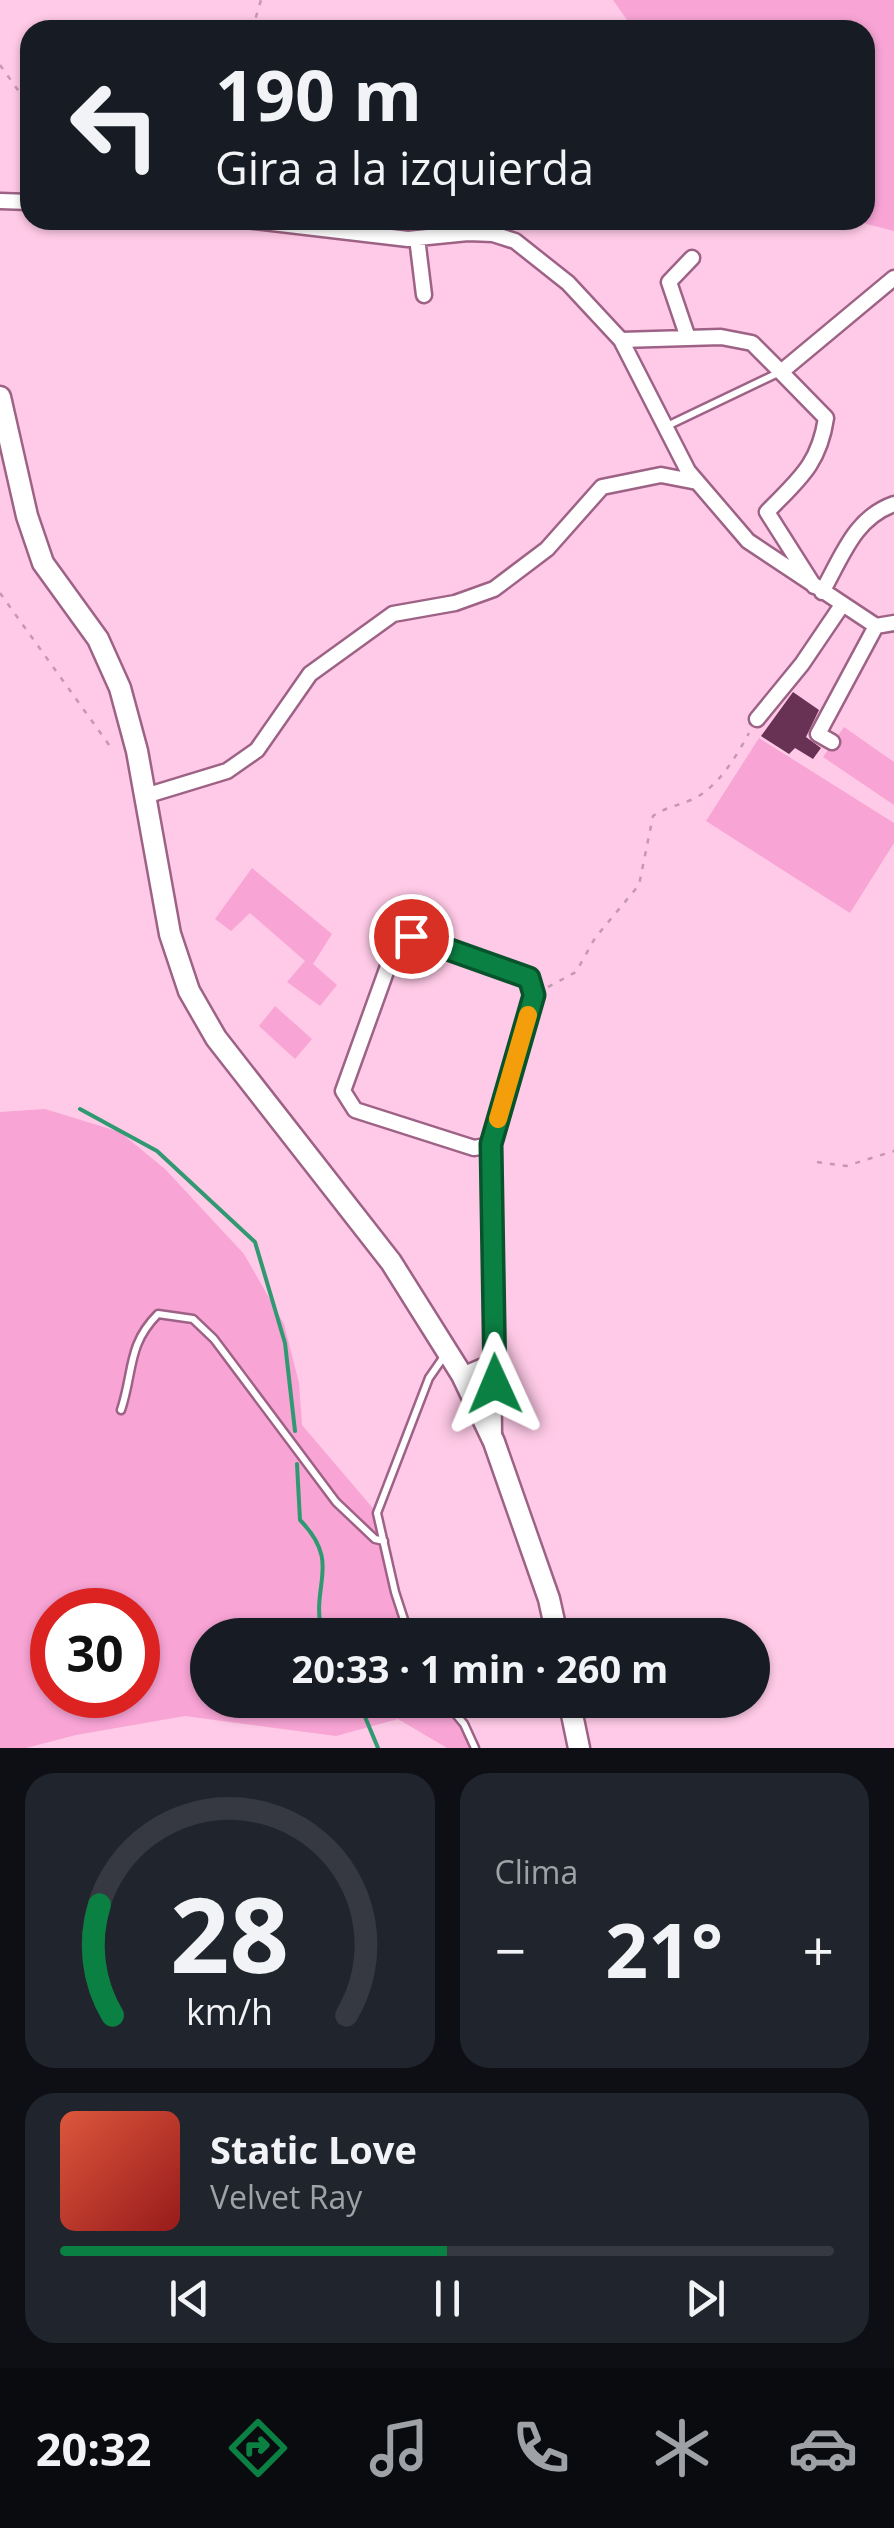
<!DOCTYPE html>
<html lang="es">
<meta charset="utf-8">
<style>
body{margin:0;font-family:"Open Sans",sans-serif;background:#20242c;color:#f1f3f6;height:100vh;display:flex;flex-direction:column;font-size:38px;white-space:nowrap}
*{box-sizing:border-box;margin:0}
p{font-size:32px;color:#9ea1a6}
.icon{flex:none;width:55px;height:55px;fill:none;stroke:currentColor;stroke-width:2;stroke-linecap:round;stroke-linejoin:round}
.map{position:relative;height:1748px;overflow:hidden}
.panel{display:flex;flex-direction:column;gap:25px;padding:25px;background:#0d0f14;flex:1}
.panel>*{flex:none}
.guide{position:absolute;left:20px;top:20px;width:855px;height:210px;border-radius:30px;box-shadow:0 2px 8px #0004;background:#171b24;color:#f1f3f6;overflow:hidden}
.speed{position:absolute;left:30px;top:1588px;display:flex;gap:20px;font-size:50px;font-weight:700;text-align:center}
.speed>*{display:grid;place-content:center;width:130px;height:130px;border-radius:50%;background:#171b24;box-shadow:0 2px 8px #0004;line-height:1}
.speed .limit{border:15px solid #d22;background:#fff;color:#111}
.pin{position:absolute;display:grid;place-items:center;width:85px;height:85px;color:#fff;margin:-42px;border:5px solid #fff;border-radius:50%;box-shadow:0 2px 10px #0007}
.me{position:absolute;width:110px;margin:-55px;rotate:359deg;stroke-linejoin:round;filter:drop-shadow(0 0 8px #0008)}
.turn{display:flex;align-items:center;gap:35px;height:210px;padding:0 30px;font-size:45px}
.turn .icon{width:130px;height:130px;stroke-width:2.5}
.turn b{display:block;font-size:70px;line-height:85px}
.big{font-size:75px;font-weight:700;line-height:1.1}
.panel .card{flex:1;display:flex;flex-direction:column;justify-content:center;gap:15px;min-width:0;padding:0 35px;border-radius:30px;background:#20242c}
.panel .dial{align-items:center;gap:0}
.dial svg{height:260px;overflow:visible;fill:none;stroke:#363941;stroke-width:7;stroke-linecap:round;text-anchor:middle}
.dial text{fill:#f1f3f6;stroke:none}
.song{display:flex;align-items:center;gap:30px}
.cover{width:120px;height:120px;border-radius:15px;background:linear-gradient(135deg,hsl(10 70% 55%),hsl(0 70% 35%))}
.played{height:10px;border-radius:5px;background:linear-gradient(90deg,#0b8043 50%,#363941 50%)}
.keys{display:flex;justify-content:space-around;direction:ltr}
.heat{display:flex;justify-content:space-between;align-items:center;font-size:55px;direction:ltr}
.panel .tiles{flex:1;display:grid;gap:25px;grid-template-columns:1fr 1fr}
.card:last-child{grid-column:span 2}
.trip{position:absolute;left:190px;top:1618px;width:580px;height:100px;border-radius:50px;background:#171b24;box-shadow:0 2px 8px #0004;font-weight:700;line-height:100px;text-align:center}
.tab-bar{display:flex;height:160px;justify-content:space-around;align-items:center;background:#090b0e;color:#9ea1a6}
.tab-bar .icon{width:70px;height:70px}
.tab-bar .selected{color:#0b8043}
.tab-bar b{font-size:45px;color:#f1f3f6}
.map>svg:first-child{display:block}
</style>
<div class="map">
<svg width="894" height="1748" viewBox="0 0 894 1748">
<rect width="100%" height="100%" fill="#ffcae7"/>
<path fill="#f8a4d5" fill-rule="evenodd" d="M613 0H894V231L851 220H865V30H634Z
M844 727 894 762V805L823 757Z
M759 738 894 823V843L850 913 706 821Z
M252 868 332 934 313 964 337 985 320 1006 287 982 305 961 250 913 231 931 215 919Z
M275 1006 312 1039 295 1059 259 1026Z
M45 1109 120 1132 165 1169 244 1254 284 1324 299 1383 302 1425 377 1513 411 1635H208V1700H444L464 1724 470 1748H447L398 1719 336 1736 185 1716 76 1735 26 1748H0V1112ZM52 1610H138V1695H52Z"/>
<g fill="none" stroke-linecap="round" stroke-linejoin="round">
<path stroke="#309971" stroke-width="4" d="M80 1109 157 1151 255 1242 285 1343 295 1431
M297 1464 300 1520C344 1565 308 1586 323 1635
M358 1700 378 1748"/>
</g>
<path fill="#673253" d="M793 692 819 710 806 737 821 748 813 759 795 748 789 754 761 736Z"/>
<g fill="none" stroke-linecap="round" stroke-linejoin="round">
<g stroke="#9d6285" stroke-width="11">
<path id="lane" d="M665 427 780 372
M121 1410C134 1371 127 1345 158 1314L193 1319 214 1339 336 1502 375 1539 384 1541
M409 1635 395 1592 377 1513 429 1378 445 1355
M444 1700 464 1724 475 1748"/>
</g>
<g stroke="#9d6285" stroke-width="19">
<path id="street" d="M0 201 30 202
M245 220 408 239 468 233 493 234 515 241 568 283 621 340 688 471 748 541 876 626 894 623
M417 238 424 295
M688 338 669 282 692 258
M621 340 721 337 752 343 781 372 894 278
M781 372 826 418C819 465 798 480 767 512L814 586
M822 592C842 557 854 518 894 504
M757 719 802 664 842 605
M832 742 818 734 876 626
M145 796 227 771 257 750 310 674 393 614 455 603 494 589 547 549 602 487 661 475 697 482
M491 1145 474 1148 355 1110 343 1091 396 944 411 936 529 978 534 995 491 1145 494 1436
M462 1375 495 1361"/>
</g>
<g stroke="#9d6285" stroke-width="25">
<path id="secondary" d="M0 397 27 516 43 563 98 639 120 688 137 751 170 934 189 991 216 1038 391 1262 462 1375 494 1442 549 1599 557 1635
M569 1700 579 1748"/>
</g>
<path stroke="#c498b0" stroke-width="2.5" stroke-dasharray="5 8" stroke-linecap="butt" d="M252 30 261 0
M0 65 30 107
M0 593 112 749
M548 987 576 972 595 938 639 885 653 816C666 807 677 806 691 800 717 789 736 757 749 733
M817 1162 846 1166 894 1151"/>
<use href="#lane" stroke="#fff" stroke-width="6"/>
<use href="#street" stroke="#fff" stroke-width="14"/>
<use href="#secondary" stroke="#fff" stroke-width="20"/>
</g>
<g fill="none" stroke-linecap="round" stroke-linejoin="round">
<g stroke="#07532c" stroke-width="25">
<path id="route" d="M411 936 529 978 534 995 491 1144 495 1384"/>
</g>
<use href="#route" stroke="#0b8043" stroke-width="18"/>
<path stroke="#f59e0b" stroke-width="18" d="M498 1119 528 1015"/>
</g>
</svg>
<div class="speed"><div class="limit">30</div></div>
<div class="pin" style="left:411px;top:936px;background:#d93025"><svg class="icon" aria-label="arrive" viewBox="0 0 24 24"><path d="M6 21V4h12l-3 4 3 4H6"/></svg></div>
<svg class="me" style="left:495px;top:1384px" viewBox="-20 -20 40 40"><path d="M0-17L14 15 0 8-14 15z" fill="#0b8043" stroke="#fff" stroke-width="4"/></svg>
<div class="trip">20:33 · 1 min · 260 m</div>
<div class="guide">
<div class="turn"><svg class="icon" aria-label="left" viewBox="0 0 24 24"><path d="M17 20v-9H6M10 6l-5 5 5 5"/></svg><div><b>190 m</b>Gira a la izquierda</div></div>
</div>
</div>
<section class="panel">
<div class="tiles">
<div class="card dial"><svg viewBox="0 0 100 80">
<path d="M14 69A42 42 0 1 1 86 69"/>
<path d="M14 69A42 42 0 0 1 10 35" stroke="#0b8043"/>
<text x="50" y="56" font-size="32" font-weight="700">28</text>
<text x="50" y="72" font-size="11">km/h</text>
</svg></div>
<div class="card"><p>Clima</p>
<div class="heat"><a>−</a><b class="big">21°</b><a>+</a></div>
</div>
<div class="card">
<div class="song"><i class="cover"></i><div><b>Static Love</b><p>Velvet Ray</p></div></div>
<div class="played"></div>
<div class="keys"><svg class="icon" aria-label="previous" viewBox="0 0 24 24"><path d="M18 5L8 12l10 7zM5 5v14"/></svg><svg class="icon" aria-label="pause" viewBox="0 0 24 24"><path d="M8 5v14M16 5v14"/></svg><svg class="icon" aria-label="next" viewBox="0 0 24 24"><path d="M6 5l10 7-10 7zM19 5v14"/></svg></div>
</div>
</div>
</section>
<nav class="tab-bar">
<b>20:32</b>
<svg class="icon selected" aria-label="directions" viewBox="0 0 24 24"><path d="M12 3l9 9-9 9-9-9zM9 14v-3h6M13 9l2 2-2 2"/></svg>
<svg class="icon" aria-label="music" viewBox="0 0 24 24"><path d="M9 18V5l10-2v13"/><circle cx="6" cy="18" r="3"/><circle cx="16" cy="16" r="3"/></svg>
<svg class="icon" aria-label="phone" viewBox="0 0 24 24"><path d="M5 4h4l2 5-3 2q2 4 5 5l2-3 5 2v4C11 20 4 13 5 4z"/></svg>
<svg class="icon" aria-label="climate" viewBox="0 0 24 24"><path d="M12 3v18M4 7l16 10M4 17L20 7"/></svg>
<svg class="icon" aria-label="car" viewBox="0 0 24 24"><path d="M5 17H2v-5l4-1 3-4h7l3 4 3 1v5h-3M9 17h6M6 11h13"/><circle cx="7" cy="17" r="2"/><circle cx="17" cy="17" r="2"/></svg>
</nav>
